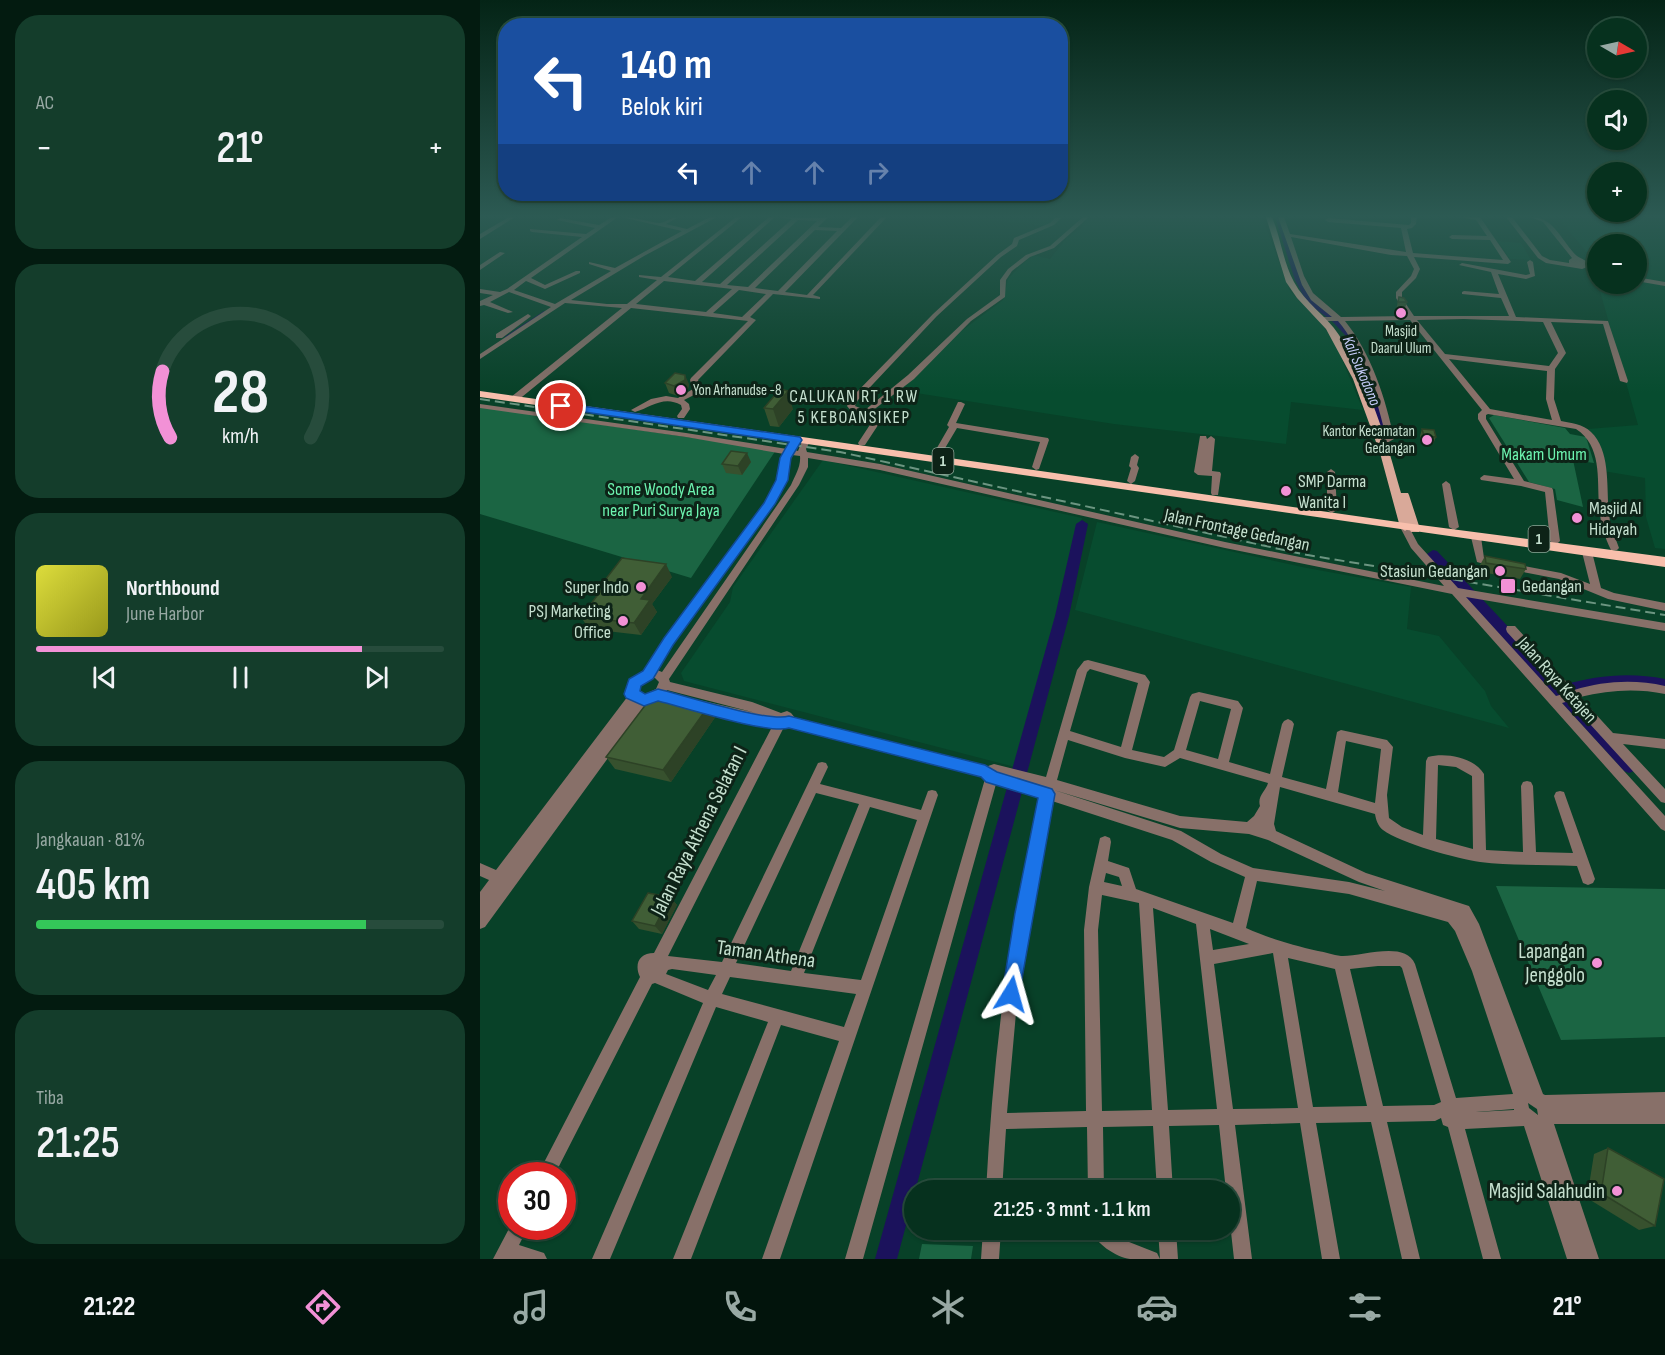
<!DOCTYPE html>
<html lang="id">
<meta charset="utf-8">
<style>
body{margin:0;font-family:"Sofia Sans Condensed",sans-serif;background:#143d2b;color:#f1f3f6;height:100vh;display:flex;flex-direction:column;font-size:22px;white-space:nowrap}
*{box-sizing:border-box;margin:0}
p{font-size:20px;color:#98a9a4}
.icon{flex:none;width:33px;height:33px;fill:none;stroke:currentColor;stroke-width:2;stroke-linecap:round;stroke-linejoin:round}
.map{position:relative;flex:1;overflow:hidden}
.side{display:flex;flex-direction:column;gap:15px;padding:15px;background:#031b10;width:480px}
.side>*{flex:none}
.top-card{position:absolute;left:18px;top:18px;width:570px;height:183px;border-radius:24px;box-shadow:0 2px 4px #0004,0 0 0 2px #274c3c;background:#1a4fa0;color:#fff;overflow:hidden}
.needle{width:39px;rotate:99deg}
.tools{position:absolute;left:1107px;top:18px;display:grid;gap:12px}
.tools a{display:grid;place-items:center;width:60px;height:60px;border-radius:50%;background:#06311e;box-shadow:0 2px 4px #0004,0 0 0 2px #274c3c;font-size:30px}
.speed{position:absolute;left:18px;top:1162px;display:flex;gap:12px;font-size:30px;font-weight:700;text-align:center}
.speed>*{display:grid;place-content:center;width:78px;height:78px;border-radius:50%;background:#06311e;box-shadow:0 2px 4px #0004,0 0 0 2px #274c3c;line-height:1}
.speed .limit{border:9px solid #d22;background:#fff;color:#111}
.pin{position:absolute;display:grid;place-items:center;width:51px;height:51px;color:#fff;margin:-26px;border:3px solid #fff;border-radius:50%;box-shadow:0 2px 6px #0007}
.me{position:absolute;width:66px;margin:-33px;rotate:8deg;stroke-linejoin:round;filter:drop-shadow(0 0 4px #0008)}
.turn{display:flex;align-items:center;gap:21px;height:126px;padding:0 24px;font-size:27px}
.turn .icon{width:78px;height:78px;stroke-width:2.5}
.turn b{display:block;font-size:42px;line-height:51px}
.lanes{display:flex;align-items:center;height:57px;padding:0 24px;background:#0003;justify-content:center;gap:30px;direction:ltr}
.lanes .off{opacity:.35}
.big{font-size:45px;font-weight:600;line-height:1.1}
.side .card{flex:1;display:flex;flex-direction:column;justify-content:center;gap:9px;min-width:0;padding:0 21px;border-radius:24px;background:#143d2b}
.side .dial{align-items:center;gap:0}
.dial svg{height:156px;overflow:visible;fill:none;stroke:#274c3c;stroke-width:7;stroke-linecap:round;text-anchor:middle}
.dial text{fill:#f1f3f6;stroke:none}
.song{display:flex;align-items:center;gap:18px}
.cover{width:72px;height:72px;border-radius:9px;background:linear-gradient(135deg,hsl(60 70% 55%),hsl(60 70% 35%))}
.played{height:6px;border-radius:3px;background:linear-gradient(90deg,#f291d6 80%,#274c3c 80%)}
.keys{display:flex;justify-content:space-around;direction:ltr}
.heat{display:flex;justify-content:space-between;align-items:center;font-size:33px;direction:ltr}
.charge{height:9px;border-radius:4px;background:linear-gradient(90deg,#34c759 81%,#274c3c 0)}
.trip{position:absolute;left:424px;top:1180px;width:336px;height:60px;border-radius:30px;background:#06311e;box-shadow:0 2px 4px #0004,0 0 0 2px #274c3c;font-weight:600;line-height:60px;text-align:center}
.menu{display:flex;height:96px;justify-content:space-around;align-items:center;background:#02140c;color:#98a9a4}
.menu .icon{width:42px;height:42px}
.menu .active{color:#f291d6}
.menu b{font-size:27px;color:#f1f3f6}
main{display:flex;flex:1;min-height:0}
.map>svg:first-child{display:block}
</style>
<main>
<section class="side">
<div class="card"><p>AC</p>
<div class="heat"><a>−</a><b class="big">21°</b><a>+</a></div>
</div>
<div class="card dial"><svg viewBox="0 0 100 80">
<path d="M14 69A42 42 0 1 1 86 69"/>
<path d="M14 69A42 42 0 0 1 10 35" stroke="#f291d6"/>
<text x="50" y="56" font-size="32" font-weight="700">28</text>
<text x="50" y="72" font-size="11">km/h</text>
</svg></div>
<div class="card">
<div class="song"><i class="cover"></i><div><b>Northbound</b><p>June Harbor</p></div></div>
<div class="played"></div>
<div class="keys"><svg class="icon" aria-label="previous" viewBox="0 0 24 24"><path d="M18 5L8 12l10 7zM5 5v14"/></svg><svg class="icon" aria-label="pause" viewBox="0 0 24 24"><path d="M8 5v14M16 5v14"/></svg><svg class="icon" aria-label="next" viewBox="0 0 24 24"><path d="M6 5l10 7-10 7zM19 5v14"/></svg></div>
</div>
<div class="card"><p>Jangkauan · 81%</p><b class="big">405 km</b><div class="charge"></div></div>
<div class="card"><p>Tiba</p><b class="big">21:25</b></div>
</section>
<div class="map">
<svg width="1185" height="1259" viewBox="0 0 1185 1259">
<rect width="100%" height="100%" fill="#084128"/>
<path fill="#074c2f" d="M476 217H579L571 226Z
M609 217H782L810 291 841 323 856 345 883 410 811 402 806 444 634 424 417 390 476 335 523 300 528 279 539 267 553 255 570 259 585 240 600 229Z
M1077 217H1185V549L1175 548 1166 517 1165 478 1123 471V454L1108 429 1158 425 1118 284H1156V244H1118L1117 264Z
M1018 241 1041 243 1051 260 1030 259Z
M343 460 602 518 579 616 535 767 204 681 201 673 250 602 253 587Z
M617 522 827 568 931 587 927 629 959 636 1005 691 1011 706 1029 728 595 610Z"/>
<path fill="#1b6543" d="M0 407 296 450 211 578 0 514Z
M1014 415 1085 428 1090 434 1106 437 1114 463 1093 460 1103 507 1077 500 1075 489 1049 482 1009 418Z
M1016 886 1185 889V1037L1081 1040Z
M444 1230H492L491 1241 443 1240Z
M442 1244 493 1246 491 1259H439Z"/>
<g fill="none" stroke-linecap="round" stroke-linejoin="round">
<path stroke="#1b125c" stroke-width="1.5" d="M26 337 64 312"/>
<path fill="#1b125c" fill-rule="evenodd" d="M795 217H802L811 238 823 280 835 301 857 316 874 334 913 437 912 439 908 440 903 437 865 335 851 320 827 303 815 280Z
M602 520 608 524 589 616 417 1259H395L575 616 596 524Z
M953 550 957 551 1083 685C1117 675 1151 672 1185 679V691C1153 684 1123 686 1092 694L1154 761 1157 766 1154 771 1149 773 1144 771 949 557 947 554Z"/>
<path fill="#887069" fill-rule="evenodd" d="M29 217H35L0 239V234Z
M132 217H138L51 278 65 285 96 271H100V273L65 289 46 281 34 290 75 304 131 271 109 264V262L135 268 202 231 145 218 144 217C156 217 171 223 180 223 186 222 191 217 199 217L186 224 207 229 230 217H237L164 256 91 300 127 304H147L177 280 159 277V275L181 277 256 217H262L188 277 215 281 289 217H295L222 282 240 284 312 219 302 218 301 217 340 218 348 217 338 227 361 228 372 217H378L305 292 327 295 401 217H407L333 295 340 297V299L293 294 270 317 276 320 218 380 221 390 220 392 204 400 209 404 210 409 204 418H198L197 416 202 409 201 405C184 395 171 407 155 412L151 410 171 399 186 396 198 398 213 389 210 380 211 378 268 321 151 308 37 401H31V397L142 308 85 303 0 359V354L71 307 29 292 10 302 33 312 28 313 4 305 0 306V301L13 295 0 293V289L20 292 27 289 102 237 52 232 50 231V229L106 234 115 228 77 220 80 218 119 225ZM318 220 337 221 268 287 247 285ZM335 230 357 231 298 291 275 288ZM184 281 252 289 226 312 156 304ZM259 290 286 294 262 317 233 313Z
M576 217 581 218 574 225 539 240 537 246 521 257 457 316 378 400 375 406 385 410 428 375 487 319 520 295V280L528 269 546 255 570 246 603 217H609L574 248 550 257 532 271 526 280 525 297 491 321 434 379 392 411 404 416 385 445H379L378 443 395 417 371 411 367 406 372 397 453 314 517 255 532 244 534 238 570 223Z
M798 217H804L810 234 926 252 921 228 848 222 845 220 848 218 929 225 931 223V217H937L936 224 932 228 927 229 933 253 1023 260 1010 240 972 239 969 237 972 235 1007 236 996 220 979 217H1000L1031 262 1028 264 934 257 940 269 936 278 922 292V298L934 316H1029L1021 298 982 294V292L984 291 1019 294 1011 272 979 265 982 263 1046 275 1050 274 1047 262 1050 260 1053 262 1055 276 1046 279 1018 274 1036 317 1128 321 1148 381 1147 383 1140 381 1123 324 1071 322 1086 353 1075 369 1074 399 1081 421C1091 423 1103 424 1111 432 1133 453 1125 494 1130 521 1132 531 1136 539 1139 548L1137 550H1131C1124 536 1120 521 1119 505 1117 478 1122 446 1096 429L1008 414 1006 415V419L1044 481 1072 488 1073 490 1080 541 1078 543H1072L1070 541 1065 492 1041 486 1001 480 1000 478 1004 475 1034 479 998 419V414L1002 410 930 320 865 321C891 353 906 399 914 439L905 444H899V440L906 438C899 404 881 347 858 321H841L838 319 841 317H852L831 300 822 285ZM811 237 911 255 927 256 934 269 931 276 916 292V298L927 316 861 317 833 293 824 276ZM984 319 1063 322 1078 353 1069 366 965 354 937 320ZM969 359 1067 371 1066 399 1072 420 1010 409Z
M1026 217H1032L1062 256 1070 260 1089 263V260L1092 258 1063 222 1050 217C1073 215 1082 242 1097 256 1101 259 1108 261 1113 265L1102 269 1066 263 1058 258Z
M20 252 25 253 0 270V265Z
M1156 277 1185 282V286L1156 281Z
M48 314 51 316 50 317 22 338H16V334Z
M478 402H481L485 404 476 423 568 438 569 440 559 469 556 470 552 467 560 442 477 428 461 455H455L454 453 469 427 467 425Z
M0 404 206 433 307 449 313 438 316 437 320 440 315 450 318 451 322 441 326 438 330 441 326 449 327 452 400 464 745 542 964 586 931 548 920 527 925 524 928 525 938 544 978 588 1185 623V631L986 597 1076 696 1083 694 1027 632 1026 629 1027 626H1035L1094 690C1124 681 1154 679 1185 686V694C1156 688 1129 690 1100 697L1133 733 1185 739V749L1143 744 1185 789V803L1181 802 1089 701 1082 703 1185 816V831L1181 829 972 594 745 548 400 470 328 458V467L319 485 189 679 190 682 272 702 301 713 307 711 311 713 316 719 505 767 514 764 566 777 597 670 604 661 608 660 665 675 670 682 652 750 684 757 694 750 710 697 712 694 719 692 758 701 763 708 749 762 790 774 802 724 804 721 808 719 812 721 814 724 802 777 846 789 857 732 861 730 907 740 913 747 907 795 909 818 922 827 943 835 946 761 948 757C965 752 994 757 1004 774L1006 850 1043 852 1041 786 1043 782 1047 781 1051 782 1053 786 1056 852 1093 853 1074 796 1076 792 1080 791 1084 792 1115 879 1113 883 1108 885 1103 883 1097 866C1065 864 1032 866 1000 862 978 859 920 843 903 830 898 826 896 820 895 814L800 787 794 824 796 831 886 873 989 906 999 924 1063 1094 1065 1095 1185 1092V1108H1182H1185V1124H1074L1119 1259H1087L1044 1126 985 1129 1021 1259H1003L968 1127 963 1125 961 1118 955 1121 907 1122 940 1259H922L891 1122 836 1123 860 1259H842L820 1123 755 1125 772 1259H754L750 1223V1191H746L739 1125 689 1126 693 1191H677L673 1126 623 1127 624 1191H608L607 1127 526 1129 522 1191H506C511 1098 520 1006 536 914 543 875 552 836 560 798L516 784 383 1259H365L505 779 502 776 310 727 303 729 188 956 242 962 338 763 342 762 346 763 348 767 340 784 441 810 448 791 452 790 456 791 458 795 300 1259H282L359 1041 301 1025 211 1259H193L288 1022 236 1007 130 1259H112L223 1003 175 983 172 984 74 1176H57L160 977C154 964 159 953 174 953L292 727 215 708 213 705 215 702 219 700 276 713 187 690 185 695 168 703 5 927 0 929V892L9 880 0 876V863L16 870 148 696 145 691 154 677 164 672 185 639 285 503 298 480 304 454 206 437 0 408ZM312 455 320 456C321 467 315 475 311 485L182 672 177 670 193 645 294 504 306 480ZM610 669 658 683 641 747 590 731 607 672ZM175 678 179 682 176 689 163 695 158 694 157 691C160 683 166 679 175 678ZM720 701 751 709 738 759 706 750ZM588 740 645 758 685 767 700 758 788 783C786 791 777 796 780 806L774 816 767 822 700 816 577 780ZM866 741 901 749 895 803 858 792ZM958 765 976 767 992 776 993 849 956 839ZM538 780 563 787V788ZM574 790 700 828 769 834 788 840 879 882 905 891 869 882 773 868 741 854 701 831ZM336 793 379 804 311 971 256 963ZM572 801 692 840 731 862 765 877 753 923 656 889 649 868 628 861 631 842 630 838 625 836 620 838 609 887 604 930 606 1111 527 1113 536 1013 550 913ZM390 807 437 820 381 980 324 973ZM626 873 639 877 642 886 624 882ZM777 881 869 894 968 922 975 931 992 971 1033 1094 976 1098 935 964C925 940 881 957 861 956 853 955 845 952 838 951 811 945 791 939 766 928ZM622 895 659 903 672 1110 622 1111 618 930ZM673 908 716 924 737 1109 688 1110ZM730 929 769 944 733 950ZM793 953 818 1108 753 1109 734 964ZM808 958 855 969 887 1106 833 1107ZM898 966H920L922 968 961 1102 954 1105 903 1106 870 969ZM192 969 236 975 228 990 186 974 188 970ZM250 977 376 994 364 1027 242 994ZM1048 1103 1057 1109 1058 1115 1049 1108ZM1034 1109V1110L996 1112Z
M720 436H726L727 439 731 436 735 439 732 471 740 472 741 474 738 495H732L731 493 732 476 718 475 714 472Z
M655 454 659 457 657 465 659 468 655 481 651 484 647 481 651 468 649 466 651 457Z
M851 469 855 472 857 510 852 513 847 510V472Z
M966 481 970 484 979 527 974 530 969 527 962 484Z
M996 534 1001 537 1004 558 1018 562 1020 564 1018 566 1015 567 997 562 991 537Z
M1107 549 1112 552 1121 588 1134 593 1185 603V611L1128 599 1079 579 1033 570 1028 567 1033 564 1081 573 1110 584 1102 552Z
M32 1223V1227H48L39 1245 64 1253 67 1259H13Z
M503 1230H521L519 1259H501Z
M610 1230H632L644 1240 677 1253 680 1259C670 1259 659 1259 650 1259 635 1257 616 1243 610 1230Z
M678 1230H696L698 1259H680Z"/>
<path fill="#d9a999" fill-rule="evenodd" d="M786 217H792C801 238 803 262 814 282 825 303 846 315 859 335 889 383 906 438 921 493H928L929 495 940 529 939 532H931L929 528 925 531 920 527 900 453 873 379 846 329 817 298 806 282Z"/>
<path fill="#f8bfac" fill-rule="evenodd" d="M0 391 925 523 1185 557V567L0 397Z"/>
<path stroke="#6c9581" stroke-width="2" stroke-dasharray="10 5" stroke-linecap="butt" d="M0 399 360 452 822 554 1185 615"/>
</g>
<path fill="#37512e" d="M919 297 927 302 923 314H915Z
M185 383 209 384 208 389 198 396 189 393Z
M284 408 313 409 299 427 290 426Z
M942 429 956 437 953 444 942 443 940 436Z
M271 462 262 475 246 473 242 464Z
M1005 556 1046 569 1040 579 1001 572 1000 565Z
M192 577 172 604 177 612 161 635 109 629 101 617 124 587 122 584Z
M236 716 191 782 135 769 126 757Z
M190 897 197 905 182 934 159 929 152 921Z
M1128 1148 1175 1226 1159 1230 1107 1198 1114 1154Z"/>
<path fill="#2d4226" d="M205 375 209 384 208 389 198 396 194 386Z
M308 391 313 409 299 427 293 409Z
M267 453 271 462 262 475 258 466Z
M186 564 192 577 172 604 177 612 161 635 154 623 161 599Z
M230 704 236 716 191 782 183 770Z
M190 897 197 905 182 934 175 926Z"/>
<path fill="#405e36" stroke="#2d4226" stroke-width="1.5" d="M919 297 924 298 927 302H918Z
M195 373 205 375V380L194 386 185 383Z
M300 389 308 391 293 409 284 408Z
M942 429 954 430 956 437 944 436Z
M251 451 267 453 258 466 242 464Z
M1005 556 1045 564 1046 569 1006 563Z
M142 558 186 564 161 599 170 600 154 623 101 617 126 584H122Z
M176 691 230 704 183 770 126 757Z
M168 893 190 897 175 926 152 921Z
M1128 1148 1184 1179 1175 1226 1121 1193Z"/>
<linearGradient id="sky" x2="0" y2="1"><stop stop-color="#042416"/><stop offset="0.55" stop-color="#2c5a53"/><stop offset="1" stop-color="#2c5a53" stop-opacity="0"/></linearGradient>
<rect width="1185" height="393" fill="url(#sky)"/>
<path fill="#1a73e8" stroke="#114b97" stroke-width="1.5" d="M81 403 320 437 322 440 311 458 308 480 295 504 193 645 173 679 161 686 160 691 165 694 178 689C203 695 289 723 309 716L505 765 517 772 572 789 575 794 538 1001 531 1004 524 1001 522 994 535 913 558 798 506 782 501 777 309 728C290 735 203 707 178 701L164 706 146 698 144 694 149 679 163 671 184 638 284 503 296 480 300 458 309 442 77 408V404Z"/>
<g fill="#f291d6" stroke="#0d2317" stroke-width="2">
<circle cx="921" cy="313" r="6"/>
<circle cx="201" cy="390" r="6"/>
<circle cx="947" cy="440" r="6"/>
<circle cx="806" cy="491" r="6"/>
<circle cx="1097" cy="518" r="6"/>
<circle cx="1020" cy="571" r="6"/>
<rect x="1020" y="578" width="16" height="16" rx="3"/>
<circle cx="161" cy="587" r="6"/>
<circle cx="143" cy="621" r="6"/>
<circle cx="1117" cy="963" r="6"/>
<circle cx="1137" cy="1191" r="6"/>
</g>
<g text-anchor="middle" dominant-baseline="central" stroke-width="6" stroke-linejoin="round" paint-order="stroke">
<g font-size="15" fill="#c5e0cf" stroke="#0d2317">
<text x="921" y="331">Masjid<tspan x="921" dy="17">Daarul Ulum</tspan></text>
<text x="213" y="390" text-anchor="start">Yon Arhanudse -8</text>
<text x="935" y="431" text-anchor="end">Kantor Kecamatan<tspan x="935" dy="17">Gedangan</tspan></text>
</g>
<g font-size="16" font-style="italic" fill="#c5ccf8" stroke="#0d2317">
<text transform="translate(881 371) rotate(67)">Kali Sukodono</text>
</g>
<g fill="#0d2317" stroke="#8ea798" stroke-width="1.5">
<rect x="452.5" y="448" width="21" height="26" rx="4.5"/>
<rect x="1048.5" y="526" width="21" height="26" rx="4.5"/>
</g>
<g font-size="16" font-weight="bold" fill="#c5e0cf">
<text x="463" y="461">1</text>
<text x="1059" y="539">1</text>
</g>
<g font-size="18" letter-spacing="1.5" fill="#c5e0cf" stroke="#0d2317">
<text x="374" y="396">CALUKAN RT 1 RW<tspan x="374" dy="21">5 KEBOANSIKEP</tspan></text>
</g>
<g font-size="18" fill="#6cf3af" stroke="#0d2317">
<text x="1064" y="454">Makam Umum</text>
<text x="181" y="489">Some Woody Area<tspan x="181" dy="21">near Puri Surya Jaya</tspan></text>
</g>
<g font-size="18" fill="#c5e0cf" stroke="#0d2317" text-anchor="start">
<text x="818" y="481">SMP Darma<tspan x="818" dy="21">Wanita I</tspan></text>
<text x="1109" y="508">Masjid Al<tspan x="1109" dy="21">Hidayah</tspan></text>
<text x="1008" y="571" text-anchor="end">Stasiun Gedangan</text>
<text x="1042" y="586">Gedangan</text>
<text x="149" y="587" text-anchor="end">Super Indo</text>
<text x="131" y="611" text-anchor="end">PSJ Marketing<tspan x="131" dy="21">Office</tspan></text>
</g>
<g font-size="18" fill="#c5e0cf" stroke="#0d2317">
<text transform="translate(757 530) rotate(12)">Jalan Frontage Gedangan</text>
<text transform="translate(1077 680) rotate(48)">Jalan Raya Ketajen</text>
</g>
<g font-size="21" fill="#c5e0cf" stroke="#0d2317">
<text transform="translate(219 831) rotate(-63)">Jalan Raya Athena Selatan I</text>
<text transform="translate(286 954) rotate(8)">Taman Athena</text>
</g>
<g font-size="21" fill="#c5e0cf" stroke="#0d2317" text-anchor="end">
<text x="1105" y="951">Lapangan<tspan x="1105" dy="24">Jenggolo</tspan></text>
<text x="1125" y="1191">Masjid Salahudin</text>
</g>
</g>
</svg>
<div class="tools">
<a><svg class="needle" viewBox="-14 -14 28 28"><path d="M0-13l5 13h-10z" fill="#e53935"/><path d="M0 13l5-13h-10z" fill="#98a9a4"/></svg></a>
<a><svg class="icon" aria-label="sound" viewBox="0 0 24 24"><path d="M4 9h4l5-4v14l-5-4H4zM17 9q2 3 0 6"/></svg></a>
<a>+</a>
<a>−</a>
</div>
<div class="speed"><div class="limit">30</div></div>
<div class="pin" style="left:81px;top:406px;background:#d93025"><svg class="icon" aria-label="arrive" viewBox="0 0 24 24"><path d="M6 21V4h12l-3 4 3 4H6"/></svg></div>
<svg class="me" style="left:531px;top:994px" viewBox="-20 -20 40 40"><path d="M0-17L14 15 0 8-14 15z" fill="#1a73e8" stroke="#fff" stroke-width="4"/></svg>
<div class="trip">21:25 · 3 mnt · 1.1 km</div>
<div class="top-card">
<div class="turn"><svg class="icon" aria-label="left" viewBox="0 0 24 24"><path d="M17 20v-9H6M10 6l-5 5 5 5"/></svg><div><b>140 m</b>Belok kiri</div></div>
<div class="lanes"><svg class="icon" aria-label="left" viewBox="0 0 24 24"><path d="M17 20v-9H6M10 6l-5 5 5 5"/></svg><svg class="icon off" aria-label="ahead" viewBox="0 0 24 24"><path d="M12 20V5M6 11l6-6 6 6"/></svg><svg class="icon off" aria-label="ahead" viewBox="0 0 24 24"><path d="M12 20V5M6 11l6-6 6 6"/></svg><svg class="icon off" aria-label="right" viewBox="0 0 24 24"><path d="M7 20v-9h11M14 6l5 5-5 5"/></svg></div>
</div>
</div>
</main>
<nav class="menu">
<b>21:22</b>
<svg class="icon active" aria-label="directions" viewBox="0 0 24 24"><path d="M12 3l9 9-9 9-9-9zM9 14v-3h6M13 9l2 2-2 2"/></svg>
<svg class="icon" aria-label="music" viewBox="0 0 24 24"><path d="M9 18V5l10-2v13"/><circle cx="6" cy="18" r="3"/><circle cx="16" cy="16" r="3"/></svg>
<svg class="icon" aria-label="phone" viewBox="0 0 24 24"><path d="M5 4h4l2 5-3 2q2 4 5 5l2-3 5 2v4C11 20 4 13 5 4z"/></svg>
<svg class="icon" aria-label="climate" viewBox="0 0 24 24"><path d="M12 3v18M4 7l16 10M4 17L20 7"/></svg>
<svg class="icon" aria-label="car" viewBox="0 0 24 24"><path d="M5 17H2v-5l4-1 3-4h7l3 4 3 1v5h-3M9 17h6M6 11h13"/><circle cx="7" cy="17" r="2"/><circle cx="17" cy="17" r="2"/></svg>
<svg class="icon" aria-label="filters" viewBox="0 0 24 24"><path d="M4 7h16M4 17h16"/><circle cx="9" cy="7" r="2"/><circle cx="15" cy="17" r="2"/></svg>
<b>21°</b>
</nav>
